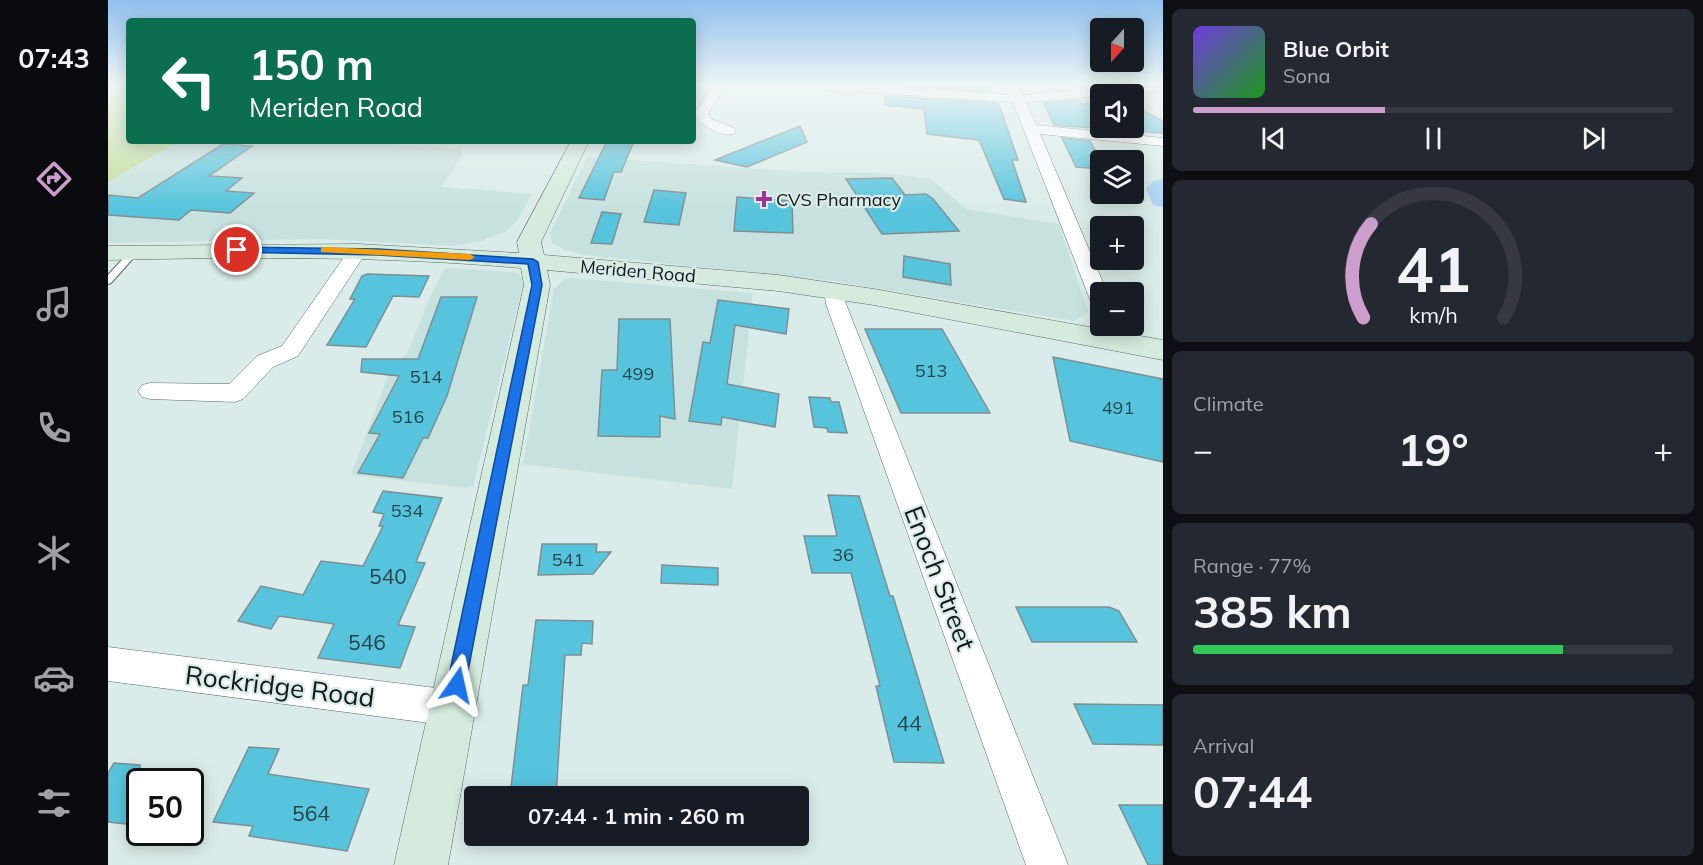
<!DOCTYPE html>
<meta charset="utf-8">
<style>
body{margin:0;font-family:Mulish,sans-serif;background:#242831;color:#f1f3f6;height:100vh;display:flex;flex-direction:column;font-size:22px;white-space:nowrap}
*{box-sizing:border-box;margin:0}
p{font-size:20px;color:#9ea1a6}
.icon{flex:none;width:33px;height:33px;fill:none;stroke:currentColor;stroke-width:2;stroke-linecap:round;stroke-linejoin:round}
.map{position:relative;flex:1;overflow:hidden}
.panel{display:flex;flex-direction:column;gap:9px;padding:9px;background:#0d0f14;width:540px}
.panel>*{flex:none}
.guide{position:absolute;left:18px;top:18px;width:570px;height:126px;border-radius:6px;box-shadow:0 3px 15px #0003;background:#0b6e4f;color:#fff;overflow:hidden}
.needle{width:39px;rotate:201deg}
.fabs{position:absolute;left:982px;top:18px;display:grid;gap:12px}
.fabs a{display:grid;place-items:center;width:54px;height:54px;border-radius:6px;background:#171b24;box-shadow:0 3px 15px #0003;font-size:30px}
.speed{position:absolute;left:18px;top:768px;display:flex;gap:12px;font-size:30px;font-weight:700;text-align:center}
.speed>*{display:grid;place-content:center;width:78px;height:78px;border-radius:50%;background:#171b24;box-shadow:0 3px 15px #0003;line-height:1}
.speed .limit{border:3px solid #111;border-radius:9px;background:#fff;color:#111}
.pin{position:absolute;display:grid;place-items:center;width:51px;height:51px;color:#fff;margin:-26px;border:3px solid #fff;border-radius:50%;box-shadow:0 2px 6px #0007}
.me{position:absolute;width:66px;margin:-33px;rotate:11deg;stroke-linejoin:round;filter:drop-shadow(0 0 4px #0008)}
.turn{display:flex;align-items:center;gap:21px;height:126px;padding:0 24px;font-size:27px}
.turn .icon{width:78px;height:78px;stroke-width:2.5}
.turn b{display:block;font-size:42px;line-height:51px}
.big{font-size:45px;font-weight:700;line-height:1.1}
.panel .tile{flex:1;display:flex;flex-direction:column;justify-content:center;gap:9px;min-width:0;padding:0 21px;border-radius:9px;background:#242831}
.panel .dial{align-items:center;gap:0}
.dial svg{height:156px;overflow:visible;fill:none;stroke:#363941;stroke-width:7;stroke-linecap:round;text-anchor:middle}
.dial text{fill:#f1f3f6;stroke:none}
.song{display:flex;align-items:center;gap:18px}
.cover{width:72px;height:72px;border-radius:9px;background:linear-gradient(135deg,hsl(260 70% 55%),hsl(120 70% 35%))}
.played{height:6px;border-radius:3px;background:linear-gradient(90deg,#cd9ecb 40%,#363941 40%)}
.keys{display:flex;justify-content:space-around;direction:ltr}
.heat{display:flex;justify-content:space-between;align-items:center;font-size:33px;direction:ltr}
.charge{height:9px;border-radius:4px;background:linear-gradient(90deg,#34c759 77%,#363941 0)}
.trip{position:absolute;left:356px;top:786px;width:345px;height:60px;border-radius:6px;background:#171b24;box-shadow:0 3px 15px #0003;font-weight:700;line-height:60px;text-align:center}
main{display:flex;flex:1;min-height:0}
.dock{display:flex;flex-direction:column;width:108px;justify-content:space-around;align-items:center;background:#090b0e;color:#9ea1a6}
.dock .icon{width:42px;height:42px}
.dock .current{color:#cd9ecb}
.dock b{font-size:27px;color:#f1f3f6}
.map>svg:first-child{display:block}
</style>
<main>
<nav class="dock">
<b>07:43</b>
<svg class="icon current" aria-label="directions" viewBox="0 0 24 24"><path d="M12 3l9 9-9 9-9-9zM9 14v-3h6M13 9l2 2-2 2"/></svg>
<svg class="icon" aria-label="music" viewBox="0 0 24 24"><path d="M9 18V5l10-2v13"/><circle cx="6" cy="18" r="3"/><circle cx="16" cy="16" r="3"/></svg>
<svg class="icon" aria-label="phone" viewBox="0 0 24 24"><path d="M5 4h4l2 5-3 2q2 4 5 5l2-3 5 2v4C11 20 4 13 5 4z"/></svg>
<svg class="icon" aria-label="climate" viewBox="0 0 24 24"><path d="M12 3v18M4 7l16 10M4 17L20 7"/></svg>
<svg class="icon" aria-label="car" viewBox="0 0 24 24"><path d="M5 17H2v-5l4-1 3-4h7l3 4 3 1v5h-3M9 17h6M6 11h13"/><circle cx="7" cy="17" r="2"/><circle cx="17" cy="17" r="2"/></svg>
<svg class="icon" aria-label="filters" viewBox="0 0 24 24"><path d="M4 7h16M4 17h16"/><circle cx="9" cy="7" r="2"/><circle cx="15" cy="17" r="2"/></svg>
</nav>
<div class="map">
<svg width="1055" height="865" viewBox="0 0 1055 865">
<rect width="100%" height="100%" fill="#daece9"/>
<path fill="#c7e2de" d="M71 141H270L269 144 352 149 355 154 333 187 424 194 409 221 399 231 373 241 346 246 214 239 0 243V182Z
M479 157 698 172 775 173 823 179 858 209 951 224 980 312 966 321 725 281 476 255 457 250 444 243 442 233Z
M337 268 404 272 411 274 414 279 415 286 365 486 358 488 243 475 283 367 300 352 321 299Z
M463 278 645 293 624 489 415 464 446 289 456 279Z"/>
<path fill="#c3de9c" d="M0 87H21V141H71L0 182Z"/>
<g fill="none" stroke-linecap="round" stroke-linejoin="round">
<path fill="#abd3f4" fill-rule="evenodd" d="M1055 179V207L1045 205 1038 189 1045 181Z"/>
</g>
<path fill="#57c4dd" stroke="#7f8e92" stroke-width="1.5" d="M818 87H883L884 91Z
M777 96 888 103 892 107 910 160H904L918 202 896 199 871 140 819 134 816 109 777 105Z
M969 100 974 104 993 103V128H1026V106L1055 121V133L946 125 936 103Z
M692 126 699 142 639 167 607 160Z
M954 138 982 141 993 161V169L968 167Z
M499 141H526L513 172H506L496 200 471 198Z
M115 144 144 146 101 176 134 178 118 191 146 193 122 213 83 210 71 220 0 215V195L30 198Z
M784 178 797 195 818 194 825 199 851 231 774 234 738 179Z
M546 190 578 193 571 225 536 222Z
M629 197 684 201 685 233 626 231Z
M494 212 513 214 504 244 483 243Z
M796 256 842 264 843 285 795 277Z
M259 274 321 276 311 297 285 296 258 347 219 345 247 299H242L254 276Z
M333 297H369L339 396 320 438H315L295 478 250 473 272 434 261 433 291 376 253 372 254 359H310Z
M610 300 681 309 678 334 627 325 619 384 671 394 667 427 614 417 613 425 581 421 595 342 602 343Z
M511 319H562L567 419 552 416V437L490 436 494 370H509Z
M757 329H834L882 413H793Z
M945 357 1055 379V462L962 441Z
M701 397 722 398 723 402H731L739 433 720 432 719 428 706 427Z
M275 491 334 498 308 562 317 563 290 625 307 627 292 668 210 658 226 624 171 616 163 629 130 621 153 586 195 595 213 561 255 566 275 526H271L276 514 265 512Z
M720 495 751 496 782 596H785L836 763 786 762 768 686H772L743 573H704L696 536H729Z
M434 544H489L488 552H503L485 574 430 575Z
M554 565 610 568V585L553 583Z
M908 607H1001L1011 611 1029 642H924Z
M428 620 485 621 484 644 474 643 473 655H457L448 796H402L415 685H420Z
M966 704 1055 705V745L985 744Z
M141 747 171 749 160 774 261 789 239 851 141 836 145 826 105 822Z
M6 763 32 765V800L18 824 0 822V773Z
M1011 805H1055V865H1040Z"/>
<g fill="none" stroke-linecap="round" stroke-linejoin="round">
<g stroke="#596966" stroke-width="2">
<path id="service" d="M26 249 30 252 29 254 3 283 0 284V275L23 250Z"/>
</g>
<g stroke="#596966" stroke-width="1">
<path id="minor" d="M605 86H617L600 114 603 119 626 128 628 131 626 134C611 137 594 126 586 114Z
M713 86H781L902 95 899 86H911L915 95 1016 86H1055V91L918 102 928 125 1055 138V146L932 134 999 292H993V308L986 306 983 302 905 102 719 90Z
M250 245 257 247 259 251 190 356 165 367 135 399 127 402 42 399 34 397 30 391 34 385 42 383 121 384 149 356 174 346 243 247Z
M726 285 733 287 738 304 960 865H918L718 304 716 291 719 287Z
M993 325 1013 326 1020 342 1017 347 1009 349 1001 347Z
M0 647 344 690 357 695 362 708 357 721 344 726 0 681Z"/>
</g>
<g stroke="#596966" stroke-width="1">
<path id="secondary" d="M463 141H481L433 242 436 255 670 275 766 289 1055 340V360L766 305 670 291 439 270 442 285 340 865H286L416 285 413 268C276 256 138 257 0 260V246L250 244 411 253 409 242Z"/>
</g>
<use href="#service" fill="#fff" fill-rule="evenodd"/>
<use href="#minor" fill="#fff" fill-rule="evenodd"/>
<use href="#secondary" fill="#d4ebdd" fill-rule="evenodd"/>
</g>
<linearGradient id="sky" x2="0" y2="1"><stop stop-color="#8fc0ed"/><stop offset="0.41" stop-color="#eef6f5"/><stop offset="1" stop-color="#eef6f5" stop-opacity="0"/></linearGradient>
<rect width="1055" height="208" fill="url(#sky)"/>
<path fill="#1a73e8" stroke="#114b97" stroke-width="1.5" d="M129 247 270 249 425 259 430 262 434 285 356 692 349 695 342 692 339 685 424 285 420 264 270 255 126 252 124 250Z"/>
<path fill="#f59e0b" d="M217 247 362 254 367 257 362 260 213 252V248Z"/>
<path fill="#a13596" stroke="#daece9" stroke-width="2" d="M653 190h6v6h6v6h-6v6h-6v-6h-6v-6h6z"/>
<g text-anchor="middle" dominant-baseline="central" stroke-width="4.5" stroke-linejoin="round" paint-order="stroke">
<g font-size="18" fill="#131918" stroke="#daece9" text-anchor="start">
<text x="668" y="199">CVS Pharmacy</text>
</g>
<g font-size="18" fill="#131918" stroke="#daece9">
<text transform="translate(530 271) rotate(5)">Meriden Road</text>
</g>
<g font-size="18" fill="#244449">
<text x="823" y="370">513</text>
<text x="530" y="373">499</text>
<text x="318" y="376">514</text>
<text x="1010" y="407">491</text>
<text x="300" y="416">516</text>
<text x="299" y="510">534</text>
<text x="735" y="554">36</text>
<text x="460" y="559">541</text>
</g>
<g font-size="21" fill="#244449">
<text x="280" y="576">540</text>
<text x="259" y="642">546</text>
<text x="801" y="723">44</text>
<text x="203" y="813">564</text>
</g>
<g font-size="26" fill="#131918" stroke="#daece9">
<text transform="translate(832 578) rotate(69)">Enoch Street</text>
<text transform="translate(172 686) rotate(7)">Rockridge Road</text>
</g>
</g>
</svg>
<div class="fabs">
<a><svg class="needle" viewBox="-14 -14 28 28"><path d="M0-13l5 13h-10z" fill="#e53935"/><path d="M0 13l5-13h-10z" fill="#9ea1a6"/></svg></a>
<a><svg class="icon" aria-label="sound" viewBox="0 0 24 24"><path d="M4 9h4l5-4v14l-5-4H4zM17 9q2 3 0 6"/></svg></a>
<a><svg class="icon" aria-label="layers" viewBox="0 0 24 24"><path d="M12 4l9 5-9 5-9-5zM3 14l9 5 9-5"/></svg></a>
<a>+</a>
<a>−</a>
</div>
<div class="speed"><div class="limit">50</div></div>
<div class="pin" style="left:129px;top:250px;background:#d93025"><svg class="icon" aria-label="arrive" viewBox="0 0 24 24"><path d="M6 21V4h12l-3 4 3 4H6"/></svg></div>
<svg class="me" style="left:349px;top:685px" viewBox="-20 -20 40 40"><path d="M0-17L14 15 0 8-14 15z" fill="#1a73e8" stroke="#fff" stroke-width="4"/></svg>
<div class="trip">07:44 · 1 min · 260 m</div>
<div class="guide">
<div class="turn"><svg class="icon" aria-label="left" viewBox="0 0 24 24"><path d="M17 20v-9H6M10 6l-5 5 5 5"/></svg><div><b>150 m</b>Meriden Road</div></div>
</div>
</div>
<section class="panel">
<div class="tile">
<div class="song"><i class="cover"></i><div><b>Blue Orbit</b><p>Sona</p></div></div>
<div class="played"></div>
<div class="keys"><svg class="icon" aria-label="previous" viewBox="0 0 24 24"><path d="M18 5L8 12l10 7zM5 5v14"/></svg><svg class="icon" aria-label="pause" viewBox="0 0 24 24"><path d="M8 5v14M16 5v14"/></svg><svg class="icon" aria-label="next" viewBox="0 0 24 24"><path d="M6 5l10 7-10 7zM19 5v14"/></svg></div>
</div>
<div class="tile dial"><svg viewBox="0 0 100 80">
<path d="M14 69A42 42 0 1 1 86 69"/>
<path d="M14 69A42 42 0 0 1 18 21" stroke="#cd9ecb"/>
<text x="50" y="56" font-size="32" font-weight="700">41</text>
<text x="50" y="72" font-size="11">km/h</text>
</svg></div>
<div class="tile"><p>Climate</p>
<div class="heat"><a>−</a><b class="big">19°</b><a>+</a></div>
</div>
<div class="tile"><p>Range · 77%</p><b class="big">385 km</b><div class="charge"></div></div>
<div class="tile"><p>Arrival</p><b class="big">07:44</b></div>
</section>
</main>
